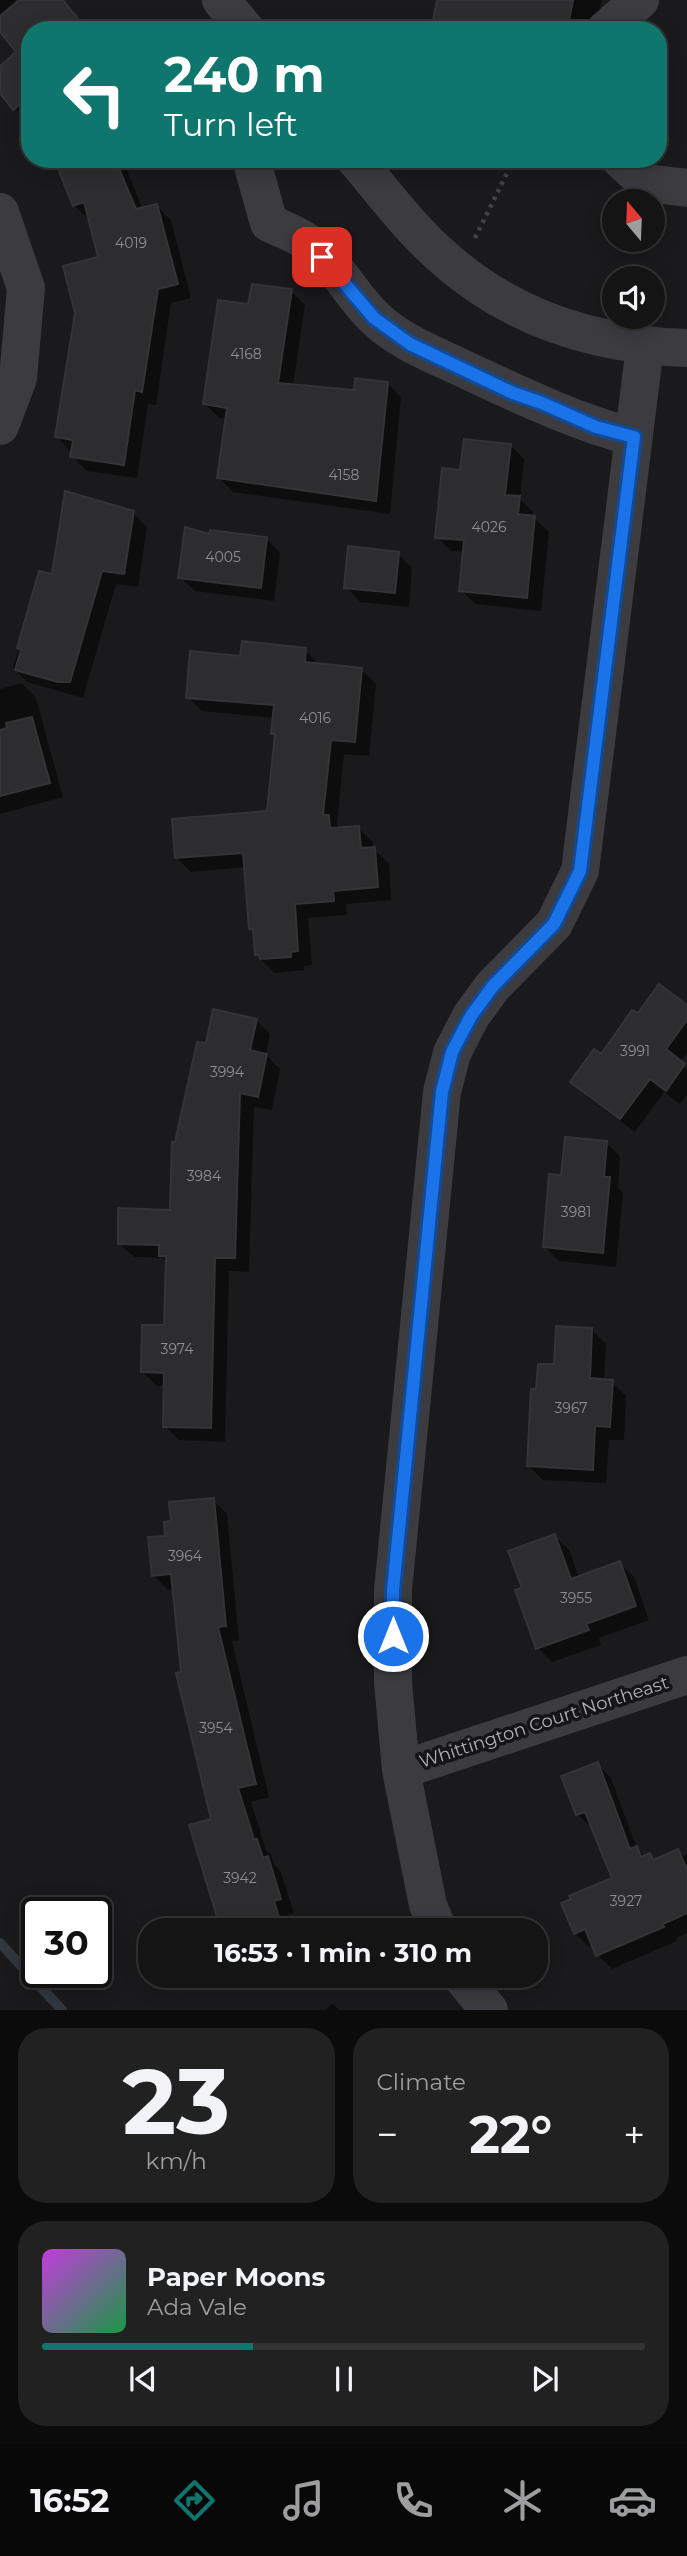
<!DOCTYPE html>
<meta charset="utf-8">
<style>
body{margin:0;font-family:Montserrat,sans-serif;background:#212122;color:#f1f3f6;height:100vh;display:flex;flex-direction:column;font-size:26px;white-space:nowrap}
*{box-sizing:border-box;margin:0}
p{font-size:23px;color:#9d9ea0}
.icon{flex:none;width:38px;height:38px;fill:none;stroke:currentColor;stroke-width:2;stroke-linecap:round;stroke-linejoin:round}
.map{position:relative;height:2010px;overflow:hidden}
.side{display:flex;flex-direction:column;gap:18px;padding:18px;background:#0b0b0c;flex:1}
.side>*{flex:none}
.banner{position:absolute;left:21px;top:21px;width:646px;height:147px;border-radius:28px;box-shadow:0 4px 18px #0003,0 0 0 2px #333334;background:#0f766e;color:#fff;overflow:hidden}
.needle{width:46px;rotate:341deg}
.buttons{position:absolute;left:602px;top:189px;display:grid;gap:14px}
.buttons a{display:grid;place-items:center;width:63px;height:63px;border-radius:50%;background:#141415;box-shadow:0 4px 18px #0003,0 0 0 2px #333334;font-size:35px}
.speed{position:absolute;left:21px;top:1897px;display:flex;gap:14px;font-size:35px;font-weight:700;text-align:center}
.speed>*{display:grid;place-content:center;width:91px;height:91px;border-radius:50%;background:#141415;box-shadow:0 4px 18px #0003,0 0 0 2px #333334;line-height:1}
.speed .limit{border:4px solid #111;border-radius:10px;background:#fff;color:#111}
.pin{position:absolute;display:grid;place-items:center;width:60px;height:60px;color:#fff;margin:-30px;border-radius:14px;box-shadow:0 4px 10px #0006}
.me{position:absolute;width:77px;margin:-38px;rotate:0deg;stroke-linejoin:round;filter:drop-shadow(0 0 5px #0008)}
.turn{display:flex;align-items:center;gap:24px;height:147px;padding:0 28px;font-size:32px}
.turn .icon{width:91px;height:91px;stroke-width:2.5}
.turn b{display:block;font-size:49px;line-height:60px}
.big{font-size:52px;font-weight:700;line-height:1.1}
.side .tile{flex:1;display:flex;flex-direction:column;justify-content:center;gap:10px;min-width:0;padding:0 24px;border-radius:28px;background:#212122}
.side .dial{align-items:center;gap:0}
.dial b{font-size:91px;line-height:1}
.song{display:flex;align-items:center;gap:21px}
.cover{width:84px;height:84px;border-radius:10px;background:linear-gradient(135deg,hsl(290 70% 55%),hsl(140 70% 35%))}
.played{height:7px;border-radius:4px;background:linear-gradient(90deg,#0f766e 35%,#333334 35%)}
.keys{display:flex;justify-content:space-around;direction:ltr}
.heat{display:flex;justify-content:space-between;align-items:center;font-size:38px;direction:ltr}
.side .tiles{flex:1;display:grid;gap:18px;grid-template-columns:1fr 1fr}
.tile:last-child{grid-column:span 2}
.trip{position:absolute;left:138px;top:1918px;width:410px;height:70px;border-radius:28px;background:#141415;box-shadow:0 4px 18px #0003,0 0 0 2px #333334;font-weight:700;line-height:70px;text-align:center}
.tabs{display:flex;height:112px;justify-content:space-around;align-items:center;background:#080808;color:#9d9ea0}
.tabs .icon{width:49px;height:49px}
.tabs .selected{color:#0f766e}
.tabs b{font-size:32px;color:#f1f3f6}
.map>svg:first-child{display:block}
</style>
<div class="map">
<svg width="687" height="2010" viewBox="0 0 687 2010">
<rect width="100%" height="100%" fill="#1a1a1c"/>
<path fill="#0007" d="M0 0H16L12 10 24 0H64L88 30H30L29 123 0 90V68L19 53 0 30Z
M439 0H602L596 30H432Z
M45 159H127L123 161 143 209 157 206 171 220 191 298 171 303 156 405 148 404 137 478 86 471 57 436 100 258 88 219 74 205 61 173 59 174Z
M291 291 305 305 293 386 356 392 387 383 401 397 390 514 233 492 219 478 227 419 219 418 205 404Z
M510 445 524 459 520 499 533 512V517L549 532 541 611 475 604 461 590 465 552 451 551 437 537 462 471Z
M133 513 147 527 138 587 116 584 83 698 27 682 13 668 40 573 54 577Z
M211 536 266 538 280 553 274 601 195 591 180 577Z
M398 554 412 568 409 607 360 602 346 587Z
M305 649 319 666 362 670 376 684 369 756 344 754 337 825 341 829 359 828 373 842V849L389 863 391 900 346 904 347 915 308 918 312 965 304 966V970L275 973 256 955 255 932 251 928 246 867 191 872 177 858 269 813 276 736 273 733 274 718 202 711 188 697 242 658Z
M22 683 36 698 63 797 0 814V689Z
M687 1007V1053L680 1062 687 1068V1095L680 1104 664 1092 635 1132 586 1096 572 1082 601 1056Z
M256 1020 270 1034 266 1055 280 1069 272 1110 254 1107 249 1272 229 1271 225 1442 179 1440 165 1426 166 1386H157L142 1372 165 1327 168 1263 163 1258 134 1257 119 1243 171 1212 176 1144 207 1045Z
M606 1142 620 1157 618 1188 623 1193 616 1267 559 1261 545 1247 563 1177Z
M592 1330 606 1344 604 1381 612 1382 626 1396 624 1440H609L606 1483 543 1480 529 1466 538 1391 556 1366Z
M213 1500 227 1514 239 1640 232 1641 269 1797 251 1802 266 1850 271 1855 274 1864 281 1872 294 1913 287 1915 292 1930H223L191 1826 213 1820 183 1673 174 1589 168 1590 154 1576 173 1523Z
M555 1536 569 1550 579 1578 620 1563 634 1577 649 1620 599 1638 601 1645 552 1662 538 1648 524 1589Z
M597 1764 611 1778 637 1849 646 1857 649 1856 655 1861 678 1851 683 1856 687 1854V1933L676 1938 677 1941 612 1969 598 1955 594 1945 589 1947 575 1933 614 1879 592 1828 577 1814Z
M333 2004 339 2010H325Z"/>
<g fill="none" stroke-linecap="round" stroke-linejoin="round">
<path stroke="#31373f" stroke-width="10" d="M0 1943 62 2010"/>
</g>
<path fill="#2d2d2f" stroke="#343437" stroke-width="2" d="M19 0H63L87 30H30V96L13 110 0 93V66L16 52 0 32V16Z
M437 0H573L567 30H431Z
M54 159H115L136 209 157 204 178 284 158 289 142 392 135 390 124 465 70 457 73 440 55 437 75 313 63 266 98 257 84 202 73 206Z
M252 284 292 289 278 383 354 390 355 378 388 382 376 501 217 478 227 408 203 404 218 300 248 304Z
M464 439 511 444 505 495 520 496 518 514 535 516 527 598 459 591 464 540 435 538 442 468 460 470Z
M65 491 134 511 124 574 102 571 70 682H58L15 670 21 650 17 648 39 571 52 574Z
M185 527 209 534 210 530 267 537 261 588 178 578Z
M348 546 399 552 395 593 344 588Z
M242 641 306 648 305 662 362 668 355 742 331 740 323 815H329L330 828 359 826 361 848 375 847 378 887 333 891 334 901 295 904 298 951 291 952V957L260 959 259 955H255L253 929H249L243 853 175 858 172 819 267 811 275 734H271L274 705 186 698 190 651 240 656Z
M32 717 50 783 0 796V730L7 728 6 723Z
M659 984 687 1005V1020L666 1049 685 1064 666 1091 650 1079 620 1119 570 1082 594 1049 601 1054 632 1010 638 1013Z
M213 1009 257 1019 250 1050 267 1054 258 1097 240 1093 235 1258H215L211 1428 163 1427 164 1373 141 1372 142 1325H164L166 1256H159V1245L118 1244V1208L170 1210 172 1142H175L197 1042 206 1043Z
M565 1137 607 1141 604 1177H610L603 1253 543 1247 549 1174 561 1175Z
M556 1326 592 1328 590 1378 613 1380 610 1427 595 1426 593 1470 527 1466 531 1389H536L538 1364H554Z
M214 1498 226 1626 218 1627 256 1784 238 1788 254 1839H257L263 1858 268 1856 281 1899 274 1901 283 1930H221L189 1825 211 1819 176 1673 181 1672 171 1574 152 1576 148 1537 165 1536 164 1522 171 1521 169 1502Z
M555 1534 571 1579 620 1561 636 1606 586 1624 589 1630 536 1649 515 1590 522 1588 508 1551Z
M598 1762 630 1849 637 1846 641 1857 650 1853 653 1860 678 1849 687 1869V1913L663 1924 664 1927 596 1956 585 1929 574 1934 561 1903 571 1899 569 1896 612 1878 585 1812 576 1815 561 1776Z"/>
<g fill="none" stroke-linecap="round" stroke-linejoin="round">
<path stroke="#414247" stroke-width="4.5" stroke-dasharray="3.5 5" stroke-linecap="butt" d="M475 238 514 159"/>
<path stroke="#3b3b40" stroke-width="38" d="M221 0 246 30
M605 30 640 0
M251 159 269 223C281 229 296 234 307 242 335 261 350 294 374 317 399 342 435 355 466 370 520 395 575 422 634 437
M355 159C384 193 411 230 445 259 513 319 598 345 687 348
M620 159 646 183 687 188
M0 212 26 288 18 378 0 426
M401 1770 687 1675
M438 1930 428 1905 401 1770 393 1682V1590L442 1092 452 1053 471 1016 493 986 554 924 580 871 645 346
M461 1976 489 2010"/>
</g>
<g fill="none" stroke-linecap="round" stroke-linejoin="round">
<g stroke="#114b97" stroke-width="18">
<path id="route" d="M322 257 374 318 410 344 513 393 542 403 596 427 634 437 580 871 554 924 493 986 471 1016 452 1052 442 1092 393 1590V1636"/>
</g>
<use href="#route" stroke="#1a73e8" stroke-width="12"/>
</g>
<g text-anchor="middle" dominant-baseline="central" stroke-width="7" stroke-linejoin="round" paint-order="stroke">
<g font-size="14" fill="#8d8e96">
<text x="131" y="243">4019</text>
<text x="246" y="354">4168</text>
<text x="344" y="475">4158</text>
<text x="489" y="527">4026</text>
<text x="223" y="557">4005</text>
<text x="315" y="718">4016</text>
<text x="635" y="1051">3991</text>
<text x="227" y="1072">3994</text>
<text x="204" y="1176">3984</text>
<text x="576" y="1212">3981</text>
<text x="177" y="1349">3974</text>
<text x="571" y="1408">3967</text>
<text x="185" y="1556">3964</text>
<text x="576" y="1598">3955</text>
<text x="216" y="1728">3954</text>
<text x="240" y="1878">3942</text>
<text x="626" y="1901">3927</text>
</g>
<g font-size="18" fill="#aeb0ba" stroke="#151517">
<text transform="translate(544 1722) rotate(-18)">Whittington Court Northeast</text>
</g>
</g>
</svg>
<div class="buttons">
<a><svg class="needle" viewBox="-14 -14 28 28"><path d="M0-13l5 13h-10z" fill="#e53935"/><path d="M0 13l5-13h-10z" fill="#9d9ea0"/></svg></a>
<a><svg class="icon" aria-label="sound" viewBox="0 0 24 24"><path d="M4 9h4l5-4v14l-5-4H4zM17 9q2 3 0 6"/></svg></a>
</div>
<div class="speed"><div class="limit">30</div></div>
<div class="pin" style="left:322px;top:257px;background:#d93025"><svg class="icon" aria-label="arrive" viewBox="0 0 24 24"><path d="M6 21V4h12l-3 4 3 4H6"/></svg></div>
<svg class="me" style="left:393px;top:1636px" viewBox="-20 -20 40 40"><circle r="17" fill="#1a73e8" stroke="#fff" stroke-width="3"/><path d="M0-11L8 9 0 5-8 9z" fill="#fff"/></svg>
<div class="trip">16:53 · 1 min · 310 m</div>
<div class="banner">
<div class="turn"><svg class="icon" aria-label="left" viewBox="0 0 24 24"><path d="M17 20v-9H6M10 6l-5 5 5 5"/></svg><div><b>240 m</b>Turn left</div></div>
</div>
</div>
<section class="side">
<div class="tiles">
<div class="tile dial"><b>23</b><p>km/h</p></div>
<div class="tile"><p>Climate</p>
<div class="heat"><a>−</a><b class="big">22°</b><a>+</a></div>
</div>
<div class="tile">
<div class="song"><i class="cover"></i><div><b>Paper Moons</b><p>Ada Vale</p></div></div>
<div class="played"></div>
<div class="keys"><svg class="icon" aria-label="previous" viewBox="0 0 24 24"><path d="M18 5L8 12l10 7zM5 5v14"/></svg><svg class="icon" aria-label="pause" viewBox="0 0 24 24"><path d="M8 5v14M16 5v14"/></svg><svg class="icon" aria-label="next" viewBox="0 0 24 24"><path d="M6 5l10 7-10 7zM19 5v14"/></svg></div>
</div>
</div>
</section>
<nav class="tabs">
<b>16:52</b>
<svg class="icon selected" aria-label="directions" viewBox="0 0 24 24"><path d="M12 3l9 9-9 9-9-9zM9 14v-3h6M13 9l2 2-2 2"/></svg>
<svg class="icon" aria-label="music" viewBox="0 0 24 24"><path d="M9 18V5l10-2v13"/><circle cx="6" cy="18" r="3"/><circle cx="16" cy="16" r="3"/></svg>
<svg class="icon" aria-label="phone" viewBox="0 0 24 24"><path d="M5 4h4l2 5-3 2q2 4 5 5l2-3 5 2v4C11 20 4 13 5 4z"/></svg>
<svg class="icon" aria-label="climate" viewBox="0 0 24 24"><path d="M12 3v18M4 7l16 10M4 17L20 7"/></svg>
<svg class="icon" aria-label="car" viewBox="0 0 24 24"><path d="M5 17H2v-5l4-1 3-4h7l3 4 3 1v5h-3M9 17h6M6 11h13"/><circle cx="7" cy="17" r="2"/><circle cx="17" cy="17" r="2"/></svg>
</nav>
